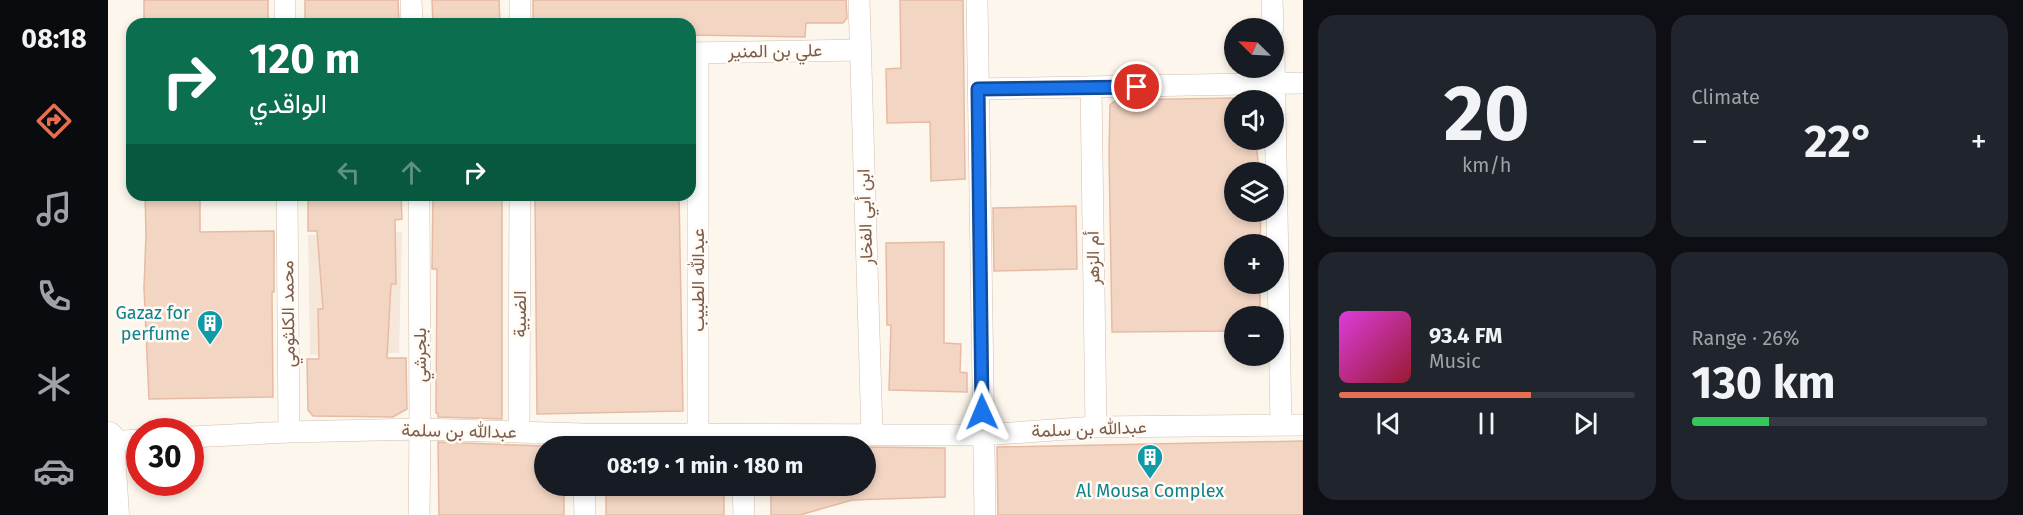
<!DOCTYPE html>
<meta charset="utf-8">
<style>
body{margin:0;font-family:"Fira Sans",Vazirmatn,sans-serif;background:#20242c;color:#f1f3f6;height:100vh;display:flex;flex-direction:column;font-size:22px;white-space:nowrap}
*{box-sizing:border-box;margin:0}
p{font-size:20px;color:#9ea1a6}
.icon{flex:none;width:33px;height:33px;fill:none;stroke:currentColor;stroke-width:2;stroke-linecap:round;stroke-linejoin:round}
.map{position:relative;flex:1;overflow:hidden}
.side{display:flex;flex-direction:column;gap:15px;padding:15px;background:#0d0f14;width:720px}
.side>*{flex:none}
.hud{position:absolute;left:18px;top:18px;width:570px;height:183px;border-radius:18px;box-shadow:0 3px 9px #0003;background:#0b6e4f;color:#fff;overflow:hidden}
.needle{width:39px;rotate:294deg}
.buttons{position:absolute;left:1116px;top:18px;display:grid;gap:12px}
.buttons a{display:grid;place-items:center;width:60px;height:60px;border-radius:50%;background:#171b24;box-shadow:0 3px 9px #0003;font-size:30px}
.speed{position:absolute;left:18px;top:418px;display:flex;gap:12px;font-size:30px;font-weight:700;text-align:center}
.speed>*{display:grid;place-content:center;width:78px;height:78px;border-radius:50%;background:#171b24;box-shadow:0 3px 9px #0003;line-height:1}
.speed .limit{border:9px solid #d22;background:#fff;color:#111}
.pin{position:absolute;display:grid;place-items:center;width:51px;height:51px;color:#fff;margin:-26px;border:3px solid #fff;border-radius:50%;box-shadow:0 2px 6px #0007}
.me{position:absolute;width:66px;margin:-33px;rotate:359deg;stroke-linejoin:round;filter:drop-shadow(0 0 4px #0008)}
.turn{display:flex;align-items:center;gap:21px;height:126px;padding:0 24px;font-size:27px}
.turn .icon{width:78px;height:78px;stroke-width:2.5}
.turn b{display:block;font-size:42px;line-height:51px}
.lanes{display:flex;align-items:center;height:57px;padding:0 24px;background:#0003;justify-content:center;gap:30px;direction:ltr}
.lanes .off{opacity:.35}
.big{font-size:45px;font-weight:700;line-height:1.1}
.side .widget{flex:1;display:flex;flex-direction:column;justify-content:center;gap:9px;min-width:0;padding:0 21px;border-radius:18px;background:#20242c}
.side .dial{align-items:center;gap:0}
.dial b{font-size:78px;line-height:1}
.song{display:flex;align-items:center;gap:18px}
.cover{width:72px;height:72px;border-radius:9px;background:linear-gradient(135deg,hsl(300 70% 55%),hsl(350 70% 35%))}
.played{height:6px;border-radius:3px;background:linear-gradient(90deg,#e76f51 65%,#363941 65%)}
.keys{display:flex;justify-content:space-around;direction:ltr}
.heat{display:flex;justify-content:space-between;align-items:center;font-size:33px;direction:ltr}
.charge{height:9px;border-radius:4px;background:linear-gradient(90deg,#34c759 26%,#363941 0)}
.side .tiles{flex:1;display:grid;gap:15px;grid-template-columns:repeat(2,1fr)}
.trip{position:absolute;left:426px;top:436px;width:342px;height:60px;border-radius:30px;background:#171b24;box-shadow:0 3px 9px #0003;font-weight:700;line-height:60px;text-align:center}
main{display:flex;flex:1;min-height:0}
.tabs{display:flex;flex-direction:column;width:108px;justify-content:space-around;align-items:center;background:#090b0e;color:#9ea1a6}
.tabs .icon{width:42px;height:42px}
.tabs .on{color:#e76f51}
.tabs b{font-size:27px;color:#f1f3f6}
.map>svg:first-child{display:block}
</style>
<main>
<nav class="tabs">
<b>08:18</b>
<svg class="icon on" aria-label="directions" viewBox="0 0 24 24"><path d="M12 3l9 9-9 9-9-9zM9 14v-3h6M13 9l2 2-2 2"/></svg>
<svg class="icon" aria-label="music" viewBox="0 0 24 24"><path d="M9 18V5l10-2v13"/><circle cx="6" cy="18" r="3"/><circle cx="16" cy="16" r="3"/></svg>
<svg class="icon" aria-label="phone" viewBox="0 0 24 24"><path d="M5 4h4l2 5-3 2q2 4 5 5l2-3 5 2v4C11 20 4 13 5 4z"/></svg>
<svg class="icon" aria-label="climate" viewBox="0 0 24 24"><path d="M12 3v18M4 7l16 10M4 17L20 7"/></svg>
<svg class="icon" aria-label="car" viewBox="0 0 24 24"><path d="M5 17H2v-5l4-1 3-4h7l3 4 3 1v5h-3M9 17h6M6 11h13"/><circle cx="7" cy="17" r="2"/><circle cx="17" cy="17" r="2"/></svg>
</nav>
<div class="map">
<svg width="1195" height="515" viewBox="0 0 1195 515">
<rect width="100%" height="100%" fill="#fdf6ec"/>
<path fill="#f5e8da" d="M294 232 291 353 202 355 200 235Z"/>
<path fill="#f3d5c3" stroke="#e6bba3" stroke-width="1.5" d="M36 0H160V24H36Z
M197 0H290L291 24H197Z
M324 0H391L392 24H325Z
M425 0H738L739 18 735 23H698L697 37 582 35V24H425Z
M792 0H855L857 179 823 181 822 122 779 123 778 69 793 68Z
M1126 98V140H1148L1151 172H1126V212H1153L1152 244H1126V284H1152V316H1126V331L1004 332 1001 152 1002 105 1008 100Z
M37 195H92V232L166 231V292H164L165 397 41 399 36 288 38 234Z
M200 195H293L294 219 287 220 288 284H283L279 358H298L299 409 285 417 205 416 200 410 199 359H211L210 309H215L209 231H200Z
M325 195H394V419L330 417V413H328L329 269H324Z
M427 195H571L575 411 429 414Z
M968 206 969 269 886 271 885 208Z
M836 242V343L853 344 852 372 859 373V392L781 390 783 325H779L778 243Z
M1195 441V515H890L889 447Z
M330 442 436 446V486H456V515H331Z
M758 447 837 448V497L744 500 692 515H663V486H758Z
M498 486H616V515H498Z"/>
<g fill="none" stroke-linecap="round" stroke-linejoin="round">
<g stroke="#d1beb0" stroke-width="22">
<path id="street" d="M177 0V24
M303 0 304 24
M412 0V24
M751 0 764 433
M869 0 877 515
M1164 0 1165 28
M582 53 752 50
M590 53V435
M1166 54 1173 425
M983 88 988 427
M870 89 1195 83
M179 195 181 432
M311 195 312 429 311 515
M411 432 412 195
M82 437 181 432 312 429 475 434 874 435 988 427 1195 425
M0 442 32 440
M476 486 477 515
M635 486 636 515"/>
</g>
<g stroke="#d6c0b0" stroke-width="33">
<path id="secondary" d="M0 438 5 515"/>
</g>
<use href="#street" stroke="#fff" stroke-width="21"/>
<use href="#secondary" stroke="#fff" stroke-width="32"/>
</g>
<g fill="none" stroke-linecap="round" stroke-linejoin="round">
<g stroke="#114b97" stroke-width="15">
<path id="route" d="M874 412 870 89 1029 87"/>
</g>
<use href="#route" stroke="#1a73e8" stroke-width="10"/>
</g>
<defs>
<g id="building-pin" transform="scale(1.35)"><path d="M0 17L-7.5 6A9.5 9.5 0 1 1 7.5 6Z" fill="#0f9aa8" stroke="#fffaf3"/><path d="M-4-6H4V6H1V3H-1V6H-4ZM-2.5-4.3h1.7v1.8h-1.7ZM.8-4.3h1.7v1.8H.8ZM-2.5-1h1.7V.8h-1.7ZM.8-1h1.7V.8H.8Z" fill="#fff"/></g>
</defs>
<g fill-rule="evenodd">
<use href="#building-pin" x="102" y="323"/>
<use href="#building-pin" x="1042" y="457"/>
</g>
<g text-anchor="middle" dominant-baseline="central" stroke-width="5" stroke-linejoin="round" paint-order="stroke">
<g font-size="18" fill="#7a5c4d" stroke="#fffaf3">
<text transform="translate(667 51) rotate(-1)">علي بن المنير</text>
<text transform="translate(757 217) rotate(-92)">ابن أبي الفخار</text>
<text transform="translate(985 258) rotate(-91)">أم الزهر</text>
<text transform="translate(590 280) rotate(-90)">عبدالله الطبيب</text>
<text transform="translate(180 314) rotate(-91)">محمد الكلثومي</text>
<text transform="translate(412 314) rotate(-90)">الضبية</text>
<text transform="translate(312 355) rotate(-90)">بلجرشي</text>
<text transform="translate(981 429) rotate(-2)">عبدالله بن سلمة</text>
<text transform="translate(351 431) rotate(1)">عبدالله بن سلمة</text>
</g>
<g font-size="18" fill="#0d838f" stroke="#fffaf3" text-anchor="end">
<text x="82" y="313">Gazaz for<tspan x="82" dy="21">perfume</tspan></text>
<text x="1042" y="491" text-anchor="middle">Al Mousa Complex</text>
</g>
</g>
</svg>
<div class="buttons">
<a><svg class="needle" viewBox="-14 -14 28 28"><path d="M0-13l5 13h-10z" fill="#e53935"/><path d="M0 13l5-13h-10z" fill="#9ea1a6"/></svg></a>
<a><svg class="icon" aria-label="sound" viewBox="0 0 24 24"><path d="M4 9h4l5-4v14l-5-4H4zM17 9q2 3 0 6"/></svg></a>
<a><svg class="icon" aria-label="layers" viewBox="0 0 24 24"><path d="M12 4l9 5-9 5-9-5zM3 14l9 5 9-5"/></svg></a>
<a>+</a>
<a>−</a>
</div>
<div class="speed"><div class="limit">30</div></div>
<div class="pin" style="left:1029px;top:87px;background:#d93025"><svg class="icon" aria-label="arrive" viewBox="0 0 24 24"><path d="M6 21V4h12l-3 4 3 4H6"/></svg></div>
<svg class="me" style="left:874px;top:412px" viewBox="-20 -20 40 40"><path d="M0-17L14 15 0 8-14 15z" fill="#1a73e8" stroke="#fff" stroke-width="4"/></svg>
<div class="trip">08:19 · 1 min · 180 m</div>
<div class="hud">
<div class="turn"><svg class="icon" aria-label="right" viewBox="0 0 24 24"><path d="M7 20v-9h11M14 6l5 5-5 5"/></svg><div><b>120 m</b>الواقدي</div></div>
<div class="lanes"><svg class="icon off" aria-label="left" viewBox="0 0 24 24"><path d="M17 20v-9H6M10 6l-5 5 5 5"/></svg><svg class="icon off" aria-label="ahead" viewBox="0 0 24 24"><path d="M12 20V5M6 11l6-6 6 6"/></svg><svg class="icon" aria-label="right" viewBox="0 0 24 24"><path d="M7 20v-9h11M14 6l5 5-5 5"/></svg></div>
</div>
</div>
<section class="side">
<div class="tiles">
<div class="widget dial"><b>20</b><p>km/h</p></div>
<div class="widget"><p>Climate</p>
<div class="heat"><a>−</a><b class="big">22°</b><a>+</a></div>
</div>
<div class="widget">
<div class="song"><i class="cover"></i><div><b>93.4 FM</b><p>Music</p></div></div>
<div class="played"></div>
<div class="keys"><svg class="icon" aria-label="previous" viewBox="0 0 24 24"><path d="M18 5L8 12l10 7zM5 5v14"/></svg><svg class="icon" aria-label="pause" viewBox="0 0 24 24"><path d="M8 5v14M16 5v14"/></svg><svg class="icon" aria-label="next" viewBox="0 0 24 24"><path d="M6 5l10 7-10 7zM19 5v14"/></svg></div>
</div>
<div class="widget"><p>Range · 26%</p><b class="big">130 km</b><div class="charge"></div></div>
</div>
</section>
</main>
